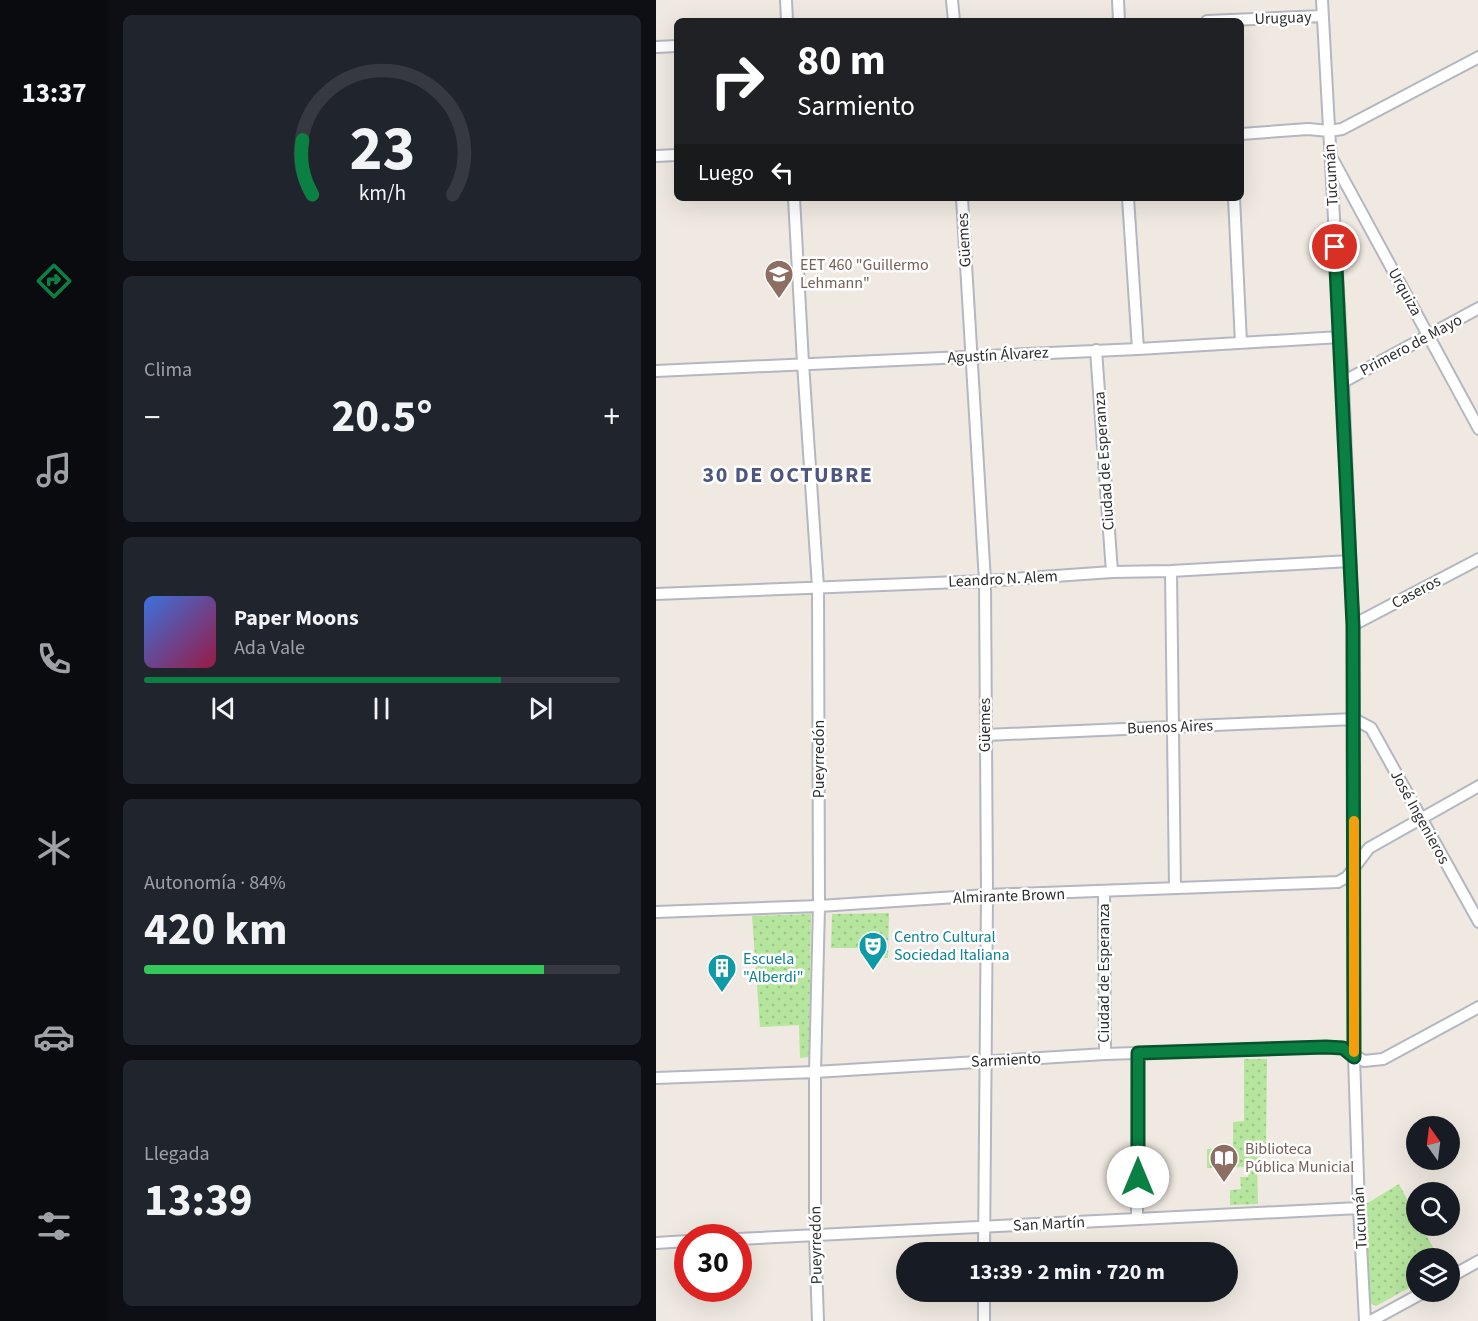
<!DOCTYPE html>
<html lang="es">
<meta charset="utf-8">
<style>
body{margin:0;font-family:"Source Sans 3",sans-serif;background:#20242c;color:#f1f3f6;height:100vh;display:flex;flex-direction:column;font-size:22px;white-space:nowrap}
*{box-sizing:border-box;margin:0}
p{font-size:20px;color:#9ea1a6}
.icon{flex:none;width:33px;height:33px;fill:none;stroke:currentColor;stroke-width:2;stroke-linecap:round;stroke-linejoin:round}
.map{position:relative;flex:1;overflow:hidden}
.panel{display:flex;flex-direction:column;gap:15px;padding:15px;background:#0d0f14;width:548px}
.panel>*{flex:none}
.banner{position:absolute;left:18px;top:18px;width:570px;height:183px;border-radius:9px;box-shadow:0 6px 24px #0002;background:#202124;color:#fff;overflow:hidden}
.needle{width:39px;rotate:346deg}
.controls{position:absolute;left:750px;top:1116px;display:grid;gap:12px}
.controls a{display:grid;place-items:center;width:54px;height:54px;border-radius:50%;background:#171b24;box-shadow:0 6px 24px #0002;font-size:30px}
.speed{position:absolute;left:18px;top:1224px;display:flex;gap:12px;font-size:30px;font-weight:700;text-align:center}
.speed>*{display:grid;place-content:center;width:78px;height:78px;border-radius:50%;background:#171b24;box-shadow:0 6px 24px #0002;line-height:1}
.speed .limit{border:9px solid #d22;background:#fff;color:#111}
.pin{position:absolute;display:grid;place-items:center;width:51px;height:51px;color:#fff;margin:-26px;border:3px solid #fff;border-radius:50%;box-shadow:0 2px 6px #0007}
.me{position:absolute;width:66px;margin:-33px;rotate:0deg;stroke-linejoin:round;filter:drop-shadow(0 0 4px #0008)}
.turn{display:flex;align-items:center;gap:21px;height:126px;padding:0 24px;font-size:27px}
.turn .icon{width:78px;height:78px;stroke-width:2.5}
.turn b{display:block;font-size:42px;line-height:51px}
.then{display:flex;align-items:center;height:57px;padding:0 24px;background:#0003;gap:12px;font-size:22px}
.big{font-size:45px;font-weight:700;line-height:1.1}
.panel .tile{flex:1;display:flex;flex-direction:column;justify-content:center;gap:9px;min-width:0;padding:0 21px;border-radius:9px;background:#20242c}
.panel .dial{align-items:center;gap:0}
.dial svg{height:156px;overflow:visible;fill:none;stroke:#363941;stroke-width:7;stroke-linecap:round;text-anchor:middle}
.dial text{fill:#f1f3f6;stroke:none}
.song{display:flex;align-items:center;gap:18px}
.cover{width:72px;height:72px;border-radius:9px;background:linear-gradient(135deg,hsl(220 70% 55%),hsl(340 70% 35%))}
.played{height:6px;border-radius:3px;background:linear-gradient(90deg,#0b8043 75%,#363941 75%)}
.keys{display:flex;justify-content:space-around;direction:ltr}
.heat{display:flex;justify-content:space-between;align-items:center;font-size:33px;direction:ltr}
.charge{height:9px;border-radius:4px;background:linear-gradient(90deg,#34c759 84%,#363941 0)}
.trip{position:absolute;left:240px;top:1242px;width:342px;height:60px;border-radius:30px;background:#171b24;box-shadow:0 6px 24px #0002;font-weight:700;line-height:60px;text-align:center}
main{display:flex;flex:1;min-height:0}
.dock{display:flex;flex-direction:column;width:108px;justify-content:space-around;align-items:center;background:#090b0e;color:#9ea1a6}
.dock .icon{width:42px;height:42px}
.dock .on{color:#0b8043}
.dock b{font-size:27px;color:#f1f3f6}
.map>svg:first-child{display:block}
</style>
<main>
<nav class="dock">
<b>13:37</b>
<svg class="icon on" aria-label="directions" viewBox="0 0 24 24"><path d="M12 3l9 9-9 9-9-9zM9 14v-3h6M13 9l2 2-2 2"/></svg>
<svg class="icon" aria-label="music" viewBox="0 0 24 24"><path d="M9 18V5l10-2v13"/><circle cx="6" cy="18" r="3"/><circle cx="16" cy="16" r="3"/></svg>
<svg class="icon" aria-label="phone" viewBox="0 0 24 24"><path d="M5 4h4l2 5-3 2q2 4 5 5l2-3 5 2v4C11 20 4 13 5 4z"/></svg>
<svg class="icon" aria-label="climate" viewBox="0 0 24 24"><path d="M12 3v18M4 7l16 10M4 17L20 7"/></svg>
<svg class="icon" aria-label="car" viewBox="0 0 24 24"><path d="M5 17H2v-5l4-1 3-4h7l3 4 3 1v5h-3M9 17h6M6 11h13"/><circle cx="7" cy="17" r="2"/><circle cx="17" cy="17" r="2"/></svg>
<svg class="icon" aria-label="filters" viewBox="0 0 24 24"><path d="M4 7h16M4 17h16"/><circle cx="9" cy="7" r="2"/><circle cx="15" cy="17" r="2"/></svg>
</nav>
<section class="panel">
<div class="tile dial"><svg viewBox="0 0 100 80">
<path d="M14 69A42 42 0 1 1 86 69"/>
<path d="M14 69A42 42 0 0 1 9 41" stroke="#0b8043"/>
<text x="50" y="56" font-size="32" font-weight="700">23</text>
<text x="50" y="72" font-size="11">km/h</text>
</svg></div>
<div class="tile"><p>Clima</p>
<div class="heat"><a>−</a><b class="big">20.5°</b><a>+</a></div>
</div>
<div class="tile">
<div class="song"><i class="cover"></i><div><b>Paper Moons</b><p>Ada Vale</p></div></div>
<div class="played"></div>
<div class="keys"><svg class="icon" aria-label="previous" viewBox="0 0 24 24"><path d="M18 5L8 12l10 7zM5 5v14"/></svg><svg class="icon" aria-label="pause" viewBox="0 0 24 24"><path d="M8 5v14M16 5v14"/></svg><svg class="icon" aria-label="next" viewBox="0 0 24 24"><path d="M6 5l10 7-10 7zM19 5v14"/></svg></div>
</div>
<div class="tile"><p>Autonomía · 84%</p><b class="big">420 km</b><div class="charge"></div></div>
<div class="tile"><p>Llegada</p><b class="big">13:39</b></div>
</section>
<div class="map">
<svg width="823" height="1321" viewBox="0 0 823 1321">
<defs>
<pattern id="green-dots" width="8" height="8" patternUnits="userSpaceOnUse" patternTransform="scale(1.5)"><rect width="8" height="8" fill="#b6e59e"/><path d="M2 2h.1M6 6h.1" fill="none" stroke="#9dc588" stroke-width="1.8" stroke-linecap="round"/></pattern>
</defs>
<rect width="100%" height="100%" fill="#efe9e1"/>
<path fill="url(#green-dots)" d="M233 913 232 958H208V948H175L176 914Z
M155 914 153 1057 144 1058 143 1025 104 1027 96 916Z
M588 1059H611L610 1147 601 1166 602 1204 574 1205V1190L585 1189 584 1177H592V1167L551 1168V1149H577V1122L588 1121Z
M743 1184 760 1217V1226H765L783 1258H760V1284L720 1306 712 1302 705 1207Z"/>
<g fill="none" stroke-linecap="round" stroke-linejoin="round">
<g stroke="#b4b7c1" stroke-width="14">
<path id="minor" d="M130 0 131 21
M296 0 298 21
M462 0 463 21
M666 0 687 382 697 625 698 1057 703 1208 709 1321
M551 21 666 16
M0 47 21 46
M585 134 652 129 673 131 686 129 823 57
M0 156 21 155
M677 160 823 429
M138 198 147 363 162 587 163 906 159 1072V1236L162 1321
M306 198 329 581 331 895 328 1252
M472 198 482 349
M578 198 585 343
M440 350 456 572
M0 371 482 349 684 337
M687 382 823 308
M515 571 519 888
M0 594 329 581 456 572 515 571 694 561
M697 625 823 559
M330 735 698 719 715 728 823 922
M448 892 449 1054
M0 912 163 906 331 895 682 882 691 877 713 848 823 786
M0 1078 159 1072 449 1054 670 1047 686 1048 708 1061 727 1059 823 1007
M481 1218 482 1053
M82 1239 703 1208
M0 1243 32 1241
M794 1277 823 1261
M328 1292V1321
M715 1321 768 1292"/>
</g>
<use href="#minor" stroke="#fff" stroke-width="10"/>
</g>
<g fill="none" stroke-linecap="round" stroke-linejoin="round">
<g stroke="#07532c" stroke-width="15">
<path id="route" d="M482 1177V1053L670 1047 687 1048 698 1057 697 625 679 247"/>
</g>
<use href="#route" stroke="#0b8043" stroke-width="10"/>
<path stroke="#f59e0b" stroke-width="10" d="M698 821V1052"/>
</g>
<defs>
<g id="school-pin" transform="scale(1.5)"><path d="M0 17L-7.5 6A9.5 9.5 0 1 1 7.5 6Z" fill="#8d6e63" stroke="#fff"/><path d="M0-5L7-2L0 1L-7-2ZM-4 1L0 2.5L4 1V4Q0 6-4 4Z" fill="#fff"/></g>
<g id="theatre-pin" transform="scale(1.5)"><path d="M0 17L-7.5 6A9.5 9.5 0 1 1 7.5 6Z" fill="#0f9aa8" stroke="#fff"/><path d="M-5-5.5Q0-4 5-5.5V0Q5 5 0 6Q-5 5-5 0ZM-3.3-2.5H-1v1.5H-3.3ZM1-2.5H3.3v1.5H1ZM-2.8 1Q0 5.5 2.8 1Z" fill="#fff"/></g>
<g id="building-pin" transform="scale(1.5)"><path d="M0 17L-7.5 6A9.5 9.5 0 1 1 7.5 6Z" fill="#0f9aa8" stroke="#fff"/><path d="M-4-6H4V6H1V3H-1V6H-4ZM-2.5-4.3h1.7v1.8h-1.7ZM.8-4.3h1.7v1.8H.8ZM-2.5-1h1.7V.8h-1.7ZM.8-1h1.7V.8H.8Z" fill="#fff"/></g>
<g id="library-pin" transform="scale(1.5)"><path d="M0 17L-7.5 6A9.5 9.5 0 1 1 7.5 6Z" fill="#8d6e63" stroke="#fff"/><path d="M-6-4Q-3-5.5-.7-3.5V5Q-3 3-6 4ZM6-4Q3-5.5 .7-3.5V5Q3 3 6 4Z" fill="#fff"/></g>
</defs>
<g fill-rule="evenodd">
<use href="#school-pin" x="123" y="274"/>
<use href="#theatre-pin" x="217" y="946"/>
<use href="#building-pin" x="66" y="968"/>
<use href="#library-pin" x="568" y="1158"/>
</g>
<g text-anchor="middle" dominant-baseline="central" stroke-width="5" stroke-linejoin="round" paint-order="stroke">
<g font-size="16" fill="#2e2e2e" stroke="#fff">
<text transform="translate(627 18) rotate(-2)">Uruguay</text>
<text transform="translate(675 175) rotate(-93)">Tucumán</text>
<text transform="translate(308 240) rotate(-93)">Güemes</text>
<text transform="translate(749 292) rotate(61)">Urquiza</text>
<text transform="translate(755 345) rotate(-28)">Primero de Mayo</text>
<text transform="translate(342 355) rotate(-3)">Agustín Álvarez</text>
<text transform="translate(448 461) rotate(-94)">Ciudad de Esperanza</text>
<text transform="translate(347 579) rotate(-3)">Leandro N. Alem</text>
<text transform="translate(760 592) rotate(-28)">Caseros</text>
<text transform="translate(329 725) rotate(-90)">Güemes</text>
<text transform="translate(514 727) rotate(-2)">Buenos Aires</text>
<text transform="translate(163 759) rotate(-90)">Pueyrredón</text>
<text transform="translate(764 817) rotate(61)">José Ingenieros</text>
<text transform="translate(353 896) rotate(-2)">Almirante Brown</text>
<text transform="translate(448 973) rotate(-90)">Ciudad de Esperanza</text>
<text transform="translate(350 1060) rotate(-3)">Sarmiento</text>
<text transform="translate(704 1218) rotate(-93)">Tucumán</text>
<text transform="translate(393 1224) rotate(-3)">San Martín</text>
<text transform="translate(160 1245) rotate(-91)">Pueyrredón</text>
</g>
<g font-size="16" fill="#785e54" stroke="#fff" text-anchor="start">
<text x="144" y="265">EET 460 "Guillermo<tspan x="144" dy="18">Lehmann"</tspan></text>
<text x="589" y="1149">Biblioteca<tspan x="589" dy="18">Pública Municial</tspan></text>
</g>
<g font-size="16" fill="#0d838f" stroke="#fff" text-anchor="start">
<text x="238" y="937">Centro Cultural<tspan x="238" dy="18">Sociedad Italiana</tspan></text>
<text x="87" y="959">Escuela<tspan x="87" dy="18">"Alberdi"</tspan></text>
</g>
<g font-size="22" font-weight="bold" letter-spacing="1.5" fill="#4d5680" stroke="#fff">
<text x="132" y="475">30 DE OCTUBRE</text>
</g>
</g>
</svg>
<div class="controls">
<a><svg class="needle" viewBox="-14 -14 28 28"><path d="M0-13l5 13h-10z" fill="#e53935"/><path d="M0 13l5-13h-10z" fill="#9ea1a6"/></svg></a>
<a><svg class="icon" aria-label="search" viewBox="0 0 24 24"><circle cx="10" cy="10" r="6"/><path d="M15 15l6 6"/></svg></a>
<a><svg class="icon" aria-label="layers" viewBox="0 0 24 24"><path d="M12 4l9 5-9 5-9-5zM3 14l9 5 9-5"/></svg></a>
</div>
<div class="speed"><div class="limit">30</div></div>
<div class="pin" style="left:679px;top:247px;background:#d93025"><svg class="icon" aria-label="arrive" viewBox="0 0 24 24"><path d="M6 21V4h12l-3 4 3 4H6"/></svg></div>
<svg class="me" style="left:482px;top:1177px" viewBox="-20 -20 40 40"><circle r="19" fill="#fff"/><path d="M0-13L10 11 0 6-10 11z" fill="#0b8043"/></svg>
<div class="trip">13:39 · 2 min · 720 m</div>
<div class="banner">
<div class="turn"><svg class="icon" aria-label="right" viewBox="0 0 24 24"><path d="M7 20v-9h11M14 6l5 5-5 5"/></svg><div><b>80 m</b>Sarmiento</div></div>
<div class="then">Luego<svg class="icon" aria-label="left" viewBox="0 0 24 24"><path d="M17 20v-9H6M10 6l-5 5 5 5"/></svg></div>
</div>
</div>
</main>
